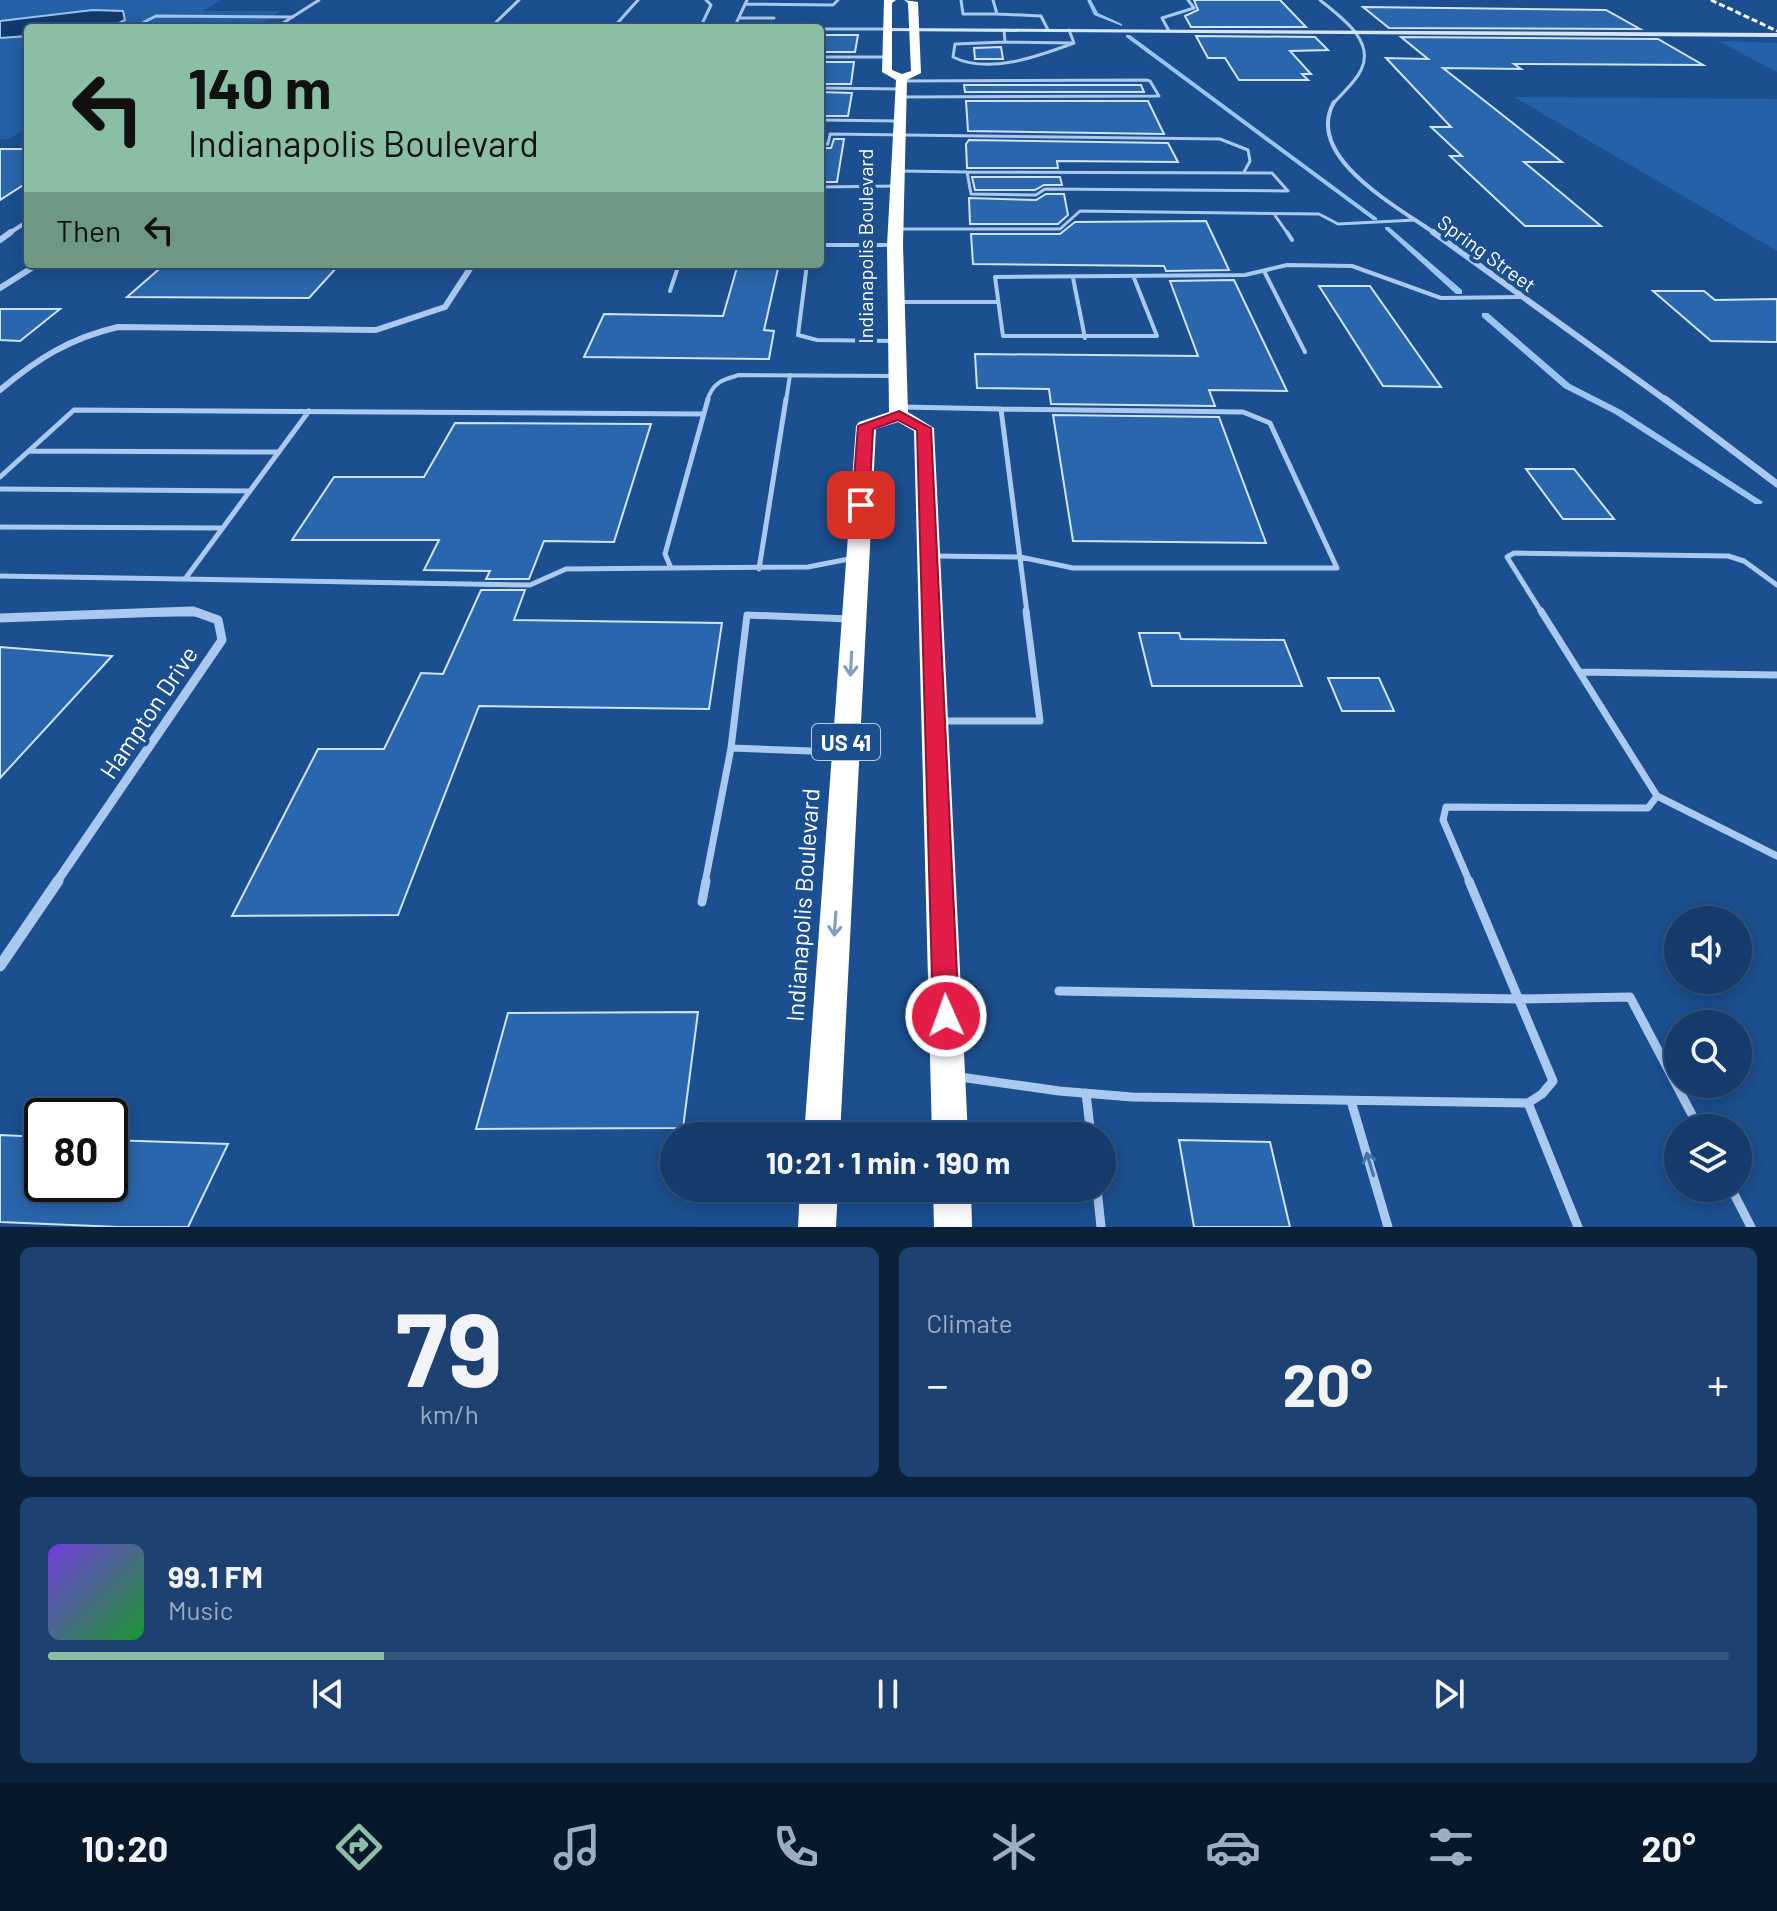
<!DOCTYPE html>
<meta charset="utf-8">
<style>
body{margin:0;font-family:Barlow,sans-serif;background:#1d4271;color:#f1f3f6;height:100vh;display:flex;flex-direction:column;font-size:30px;white-space:nowrap}
*{box-sizing:border-box;margin:0}
p{font-size:26px;color:#9dadc1}
.icon{flex:none;width:44px;height:44px;fill:none;stroke:currentColor;stroke-width:2;stroke-linecap:round;stroke-linejoin:round}
.map{position:relative;height:1227px;overflow:hidden}
.panel{display:flex;flex-direction:column;gap:20px;padding:20px;background:#0b203b;flex:1}
.panel>*{flex:none}
.hud{position:absolute;left:24px;top:24px;width:800px;height:244px;border-radius:8px;box-shadow:0 4px 20px #0003,0 0 0 2px #33557e;background:#8abfa5;color:#111;overflow:hidden}
.fabs{position:absolute;left:1664px;top:906px;display:grid;gap:16px}
.fabs a{display:grid;place-items:center;width:88px;height:88px;border-radius:50%;background:#143b6b;box-shadow:0 4px 20px #0003,0 0 0 2px #33557e;font-size:40px}
.speed{position:absolute;left:24px;top:1098px;display:flex;gap:16px;font-size:40px;font-weight:700;text-align:center}
.speed>*{display:grid;place-content:center;width:104px;height:104px;border-radius:50%;background:#143b6b;box-shadow:0 4px 20px #0003,0 0 0 2px #33557e;line-height:1}
.speed .limit{border:4px solid #111;border-radius:12px;background:#fff;color:#111}
.pin{position:absolute;display:grid;place-items:center;width:68px;height:68px;color:#fff;margin:-34px;border-radius:16px;box-shadow:0 4px 12px #0006}
.me{position:absolute;width:88px;margin:-44px;rotate:358deg;stroke-linejoin:round;filter:drop-shadow(0 0 6px #0008)}
.turn{display:flex;align-items:center;gap:28px;height:168px;padding:0 32px;font-size:36px}
.turn .icon{width:104px;height:104px;stroke-width:2.5}
.turn b{display:block;font-size:56px;line-height:68px}
.then{display:flex;align-items:center;height:76px;padding:0 32px;background:#0003;gap:16px;font-size:30px}
.big{font-size:60px;font-weight:700;line-height:1.1}
.panel .widget{flex:1;display:flex;flex-direction:column;justify-content:center;gap:12px;min-width:0;padding:0 28px;border-radius:12px;background:#1d4271}
.panel .dial{align-items:center;gap:0}
.dial b{font-size:104px;line-height:1}
.song{display:flex;align-items:center;gap:24px}
.cover{width:96px;height:96px;border-radius:12px;background:linear-gradient(135deg,hsl(260 70% 55%),hsl(130 70% 35%))}
.played{height:8px;border-radius:4px;background:linear-gradient(90deg,#8abfa5 20%,#33557e 20%)}
.keys{display:flex;justify-content:space-around;direction:ltr}
.heat{display:flex;justify-content:space-between;align-items:center;font-size:44px;direction:ltr}
.panel .tiles{flex:1;display:grid;gap:20px;grid-template-columns:1fr 1fr}
.widget:last-child{grid-column:span 2}
.trip{position:absolute;left:660px;top:1122px;width:456px;height:80px;border-radius:40px;background:#143b6b;box-shadow:0 4px 20px #0003,0 0 0 2px #33557e;font-weight:700;line-height:80px;text-align:center}
.tabs{display:flex;height:128px;justify-content:space-around;align-items:center;background:#08182b;color:#9dadc1}
.tabs .icon{width:56px;height:56px}
.tabs .selected{color:#8abfa5}
.tabs b{font-size:36px;color:#f1f3f6}
.map>svg:first-child{display:block}
</style>
<div class="map">
<svg width="1777" height="1227" viewBox="0 0 1777 1227">
<rect width="100%" height="100%" fill="#1b4f8f"/>
<path fill="#2461a8" d="M0 0H221L203 11H281L254 28H28V128L9 139H0Z
M1718 41 1777 43V72Z
M1514 97 1777 99V251Z"/>
<path fill="#123a6d" stroke="#9cc4f0" stroke-width="2" d="M93 10 123 11 125 20 109 28H28V36L0 38V21Z"/>
<g fill="none" stroke-linecap="round" stroke-linejoin="round">
<path fill="#9cc4f0" fill-rule="evenodd" d="M1087 0H1091L1098 13 1122 24V26L1094 15Z
M1126 35H1130L1377 218V220H1373L1126 37Z
M1385 227H1389L1462 290V294H1456L1385 229Z
M1482 313H1488L1570 384 1621 410 1763 502 1761 504H1755L1615 414 1564 388 1482 317Z"/>
</g>
<path fill="#2a66ad" stroke="#cfe3fa" stroke-width="2" d="M1194 0H1280L1306 27H1191L1185 16 1198 10Z
M1363 7 1606 10 1640 29 1389 28Z
M820 35H858L855 52H820Z
M1196 36 1315 37 1328 50 1290 51 1311 74H1302L1308 80H1239L1225 58H1208Z
M1401 37 1658 39 1703 65 1514 64 1521 69 1443 68 1562 162H1524L1601 226H1525L1450 156H1462L1431 127H1451L1386 58 1428 59Z
M1001 47 1003 59H975L974 48Z
M820 62H854L851 84H820Z
M964 85H1141L1144 92H965Z
M820 92 852 93 848 116H820Z
M966 101H1148L1164 134 968 131Z
M834 139H844L837 182H820V148H831Z
M969 140 1168 143 1178 162 1057 161 1058 168H967L966 144Z
M0 149H28V182L0 200Z
M972 177H1060L1062 185H1044L1035 190H975Z
M1046 194H1064L1068 215 1058 224H970L969 198 1036 200Z
M1206 221 1229 270 1166 271 1164 266 973 264 971 234H1060L1075 222Z
M165 264 339 265 309 298 127 297Z
M738 264H779L764 330 774 331 769 359 584 357 604 314 723 316Z
M1234 280 1287 391 1209 390 1215 406 1051 404 1049 389 977 388 975 354 1198 356 1170 281Z
M1319 286H1370L1441 387 1383 386Z
M1653 291H1704L1715 300 1777 299V342L1711 341Z
M0 309H60L20 341 0 340Z
M1053 415 1219 417 1266 543 1073 541Z
M455 423 651 424 614 542 544 541 529 579H486L490 571 424 570 439 540H292L334 477H424Z
M1526 469H1574L1614 519H1563Z
M481 590H525L514 620 722 623 709 709 479 706 398 915 232 916 318 749H384L421 673 443 674Z
M1139 633H1179L1181 639 1284 640 1302 686H1152Z
M0 647 112 656 0 778Z
M1328 678H1379L1394 711H1342Z
M698 1012 683 1128 476 1129 508 1013Z
M0 1135 42 1137V1184H110V1140L228 1144 188 1227H118L0 1222Z
M1179 1140 1270 1142 1290 1227H1194Z"/>
<g fill="none" stroke-linecap="round" stroke-linejoin="round">
<path stroke="#a9c9ee" stroke-width="3" d="M961 0 963 14H997L993 0
M745 4 833 5 838 0
M997 14 1041 16 1048 30
M739 18H774
M144 22 156 16 293 17
M613 28 638 0
M700 28 711 5 706 0
M734 28 747 0
M1004 30 1005 42 1074 43 1069 30
M1005 42 955 44 953 57C989 75 1039 56 1074 43
M820 57H887
M820 88 901 89
M900 97 1159 96 1150 81 1146 80 901 81
M820 120 898 121
M820 144H828L830 134 1220 139 1248 150 1250 161 1244 172
M900 171 967 172
M967 172 1272 173 1288 191 1045 189 1036 195 971 194Z
M820 187 896 186
M1274 214 1288 234
M896 229H1060L1080 211 1319 214 1338 224 1415 220"/>
<path stroke="#a9c9ee" stroke-width="4" d="M1287 232 1292 240
M820 245H892
M807 264 798 335 817 340 894 341
M1264 271 1305 352
M1073 278 1085 338
M1134 278 1157 336H1003L995 277 1245 275 1287 265 1352 266 1441 298 1520 297
M670 291 679 264
M900 302H997
M707 401C713 382 722 380 739 375L894 376
M786 401 790 375"/>
<path stroke="#a9c9ee" stroke-width="5" d="M708 399 665 554 671 568 808 567 854 558
M903 407 1001 409 1027 613
M29 451 279 452
M0 477 74 410 704 414
M0 489 250 491
M0 527 223 528
M933 556 1020 557 1073 568H1337L1270 423 1243 412 1001 409
M759 569 786 399
M0 576 530 585 566 569 671 568
M185 579 309 411
M1542 613 1507 557 1514 553 1728 556 1744 561 1777 585"/>
<path stroke="#a9c9ee" stroke-width="7" d="M1580 672 1777 675
M940 721H1040L1026 611
M839 752 731 748 747 615 850 619
M1657 796 1777 856
M705 883 731 748
M1470 883 1443 820 1446 807 1648 808 1657 796 1541 611"/>
<path stroke="#a9c9ee" stroke-width="9" d="M702 902 706 881
M1059 991 1518 999 1630 997 1699 1128
M960 1077 1059 1091 1132 1097 1528 1103 1542 1094 1553 1081 1469 881
M1086 1093 1091 1136
M1351 1101 1388 1227
M1528 1103 1578 1227
M1097 1188 1101 1227
M1731 1188 1751 1227"/>
<path stroke="#a9c9ee" stroke-width="3" d="M1320 0C1339 16 1376 40 1361 70 1355 83 1342 93 1333 104
M280 25 319 0
M279 26 665 28
M491 27 519 0
M820 29H887
M1169 31 1162 18 1194 8 1188 0"/>
<path stroke="#a9c9ee" stroke-width="4" d="M1334 102C1303 157 1398 207 1436 234
M8 234 28 221"/>
<path stroke="#a9c9ee" stroke-width="6" d="M1433 232 1667 401
M0 240 11 232
M0 288 38 264
M0 390C37 359 70 338 118 327L376 330 445 307 473 264"/>
<path stroke="#a9c9ee" stroke-width="7" d="M1665 399 1777 484
M135 613H199"/>
<path stroke="#a9c9ee" stroke-width="9" d="M0 618 191 611
M56 883 222 640 218 620 193 611"/>
<path stroke="#a9c9ee" stroke-width="11" d="M0 966 58 881"/>
<path fill="#d6e6fa" fill-rule="evenodd" d="M885 28 1777 33V37L887 31Z"/>
<path fill="#fff" fill-rule="evenodd" d="M884 0H896L892 3V70L902 74 911 71 908 3 904 0 918 2 921 73 907 80 903 245 908 412 934 428 968 1136H932L914 431 898 422 876 429 840 1136H804L856 426 859 422 889 412 887 245 896 80 882 72Z
M800 1188H838L836 1227H798Z
M933 1188H971L972 1227H934Z"/>
<path stroke="#fff" stroke-width="3" stroke-dasharray="6 3" stroke-linecap="butt" d="M1711 0 1777 31"/>
</g>
<defs><path id="oneway-shaft" d="M-6 0H5M1.5-3L5.5 0L1.5 3" fill="none" stroke-width="1.6" stroke-linecap="round" stroke-linejoin="round" transform="scale(2)"/></defs>
<g stroke="#829ec1">
<use href="#oneway-shaft" transform="translate(851 664) rotate(93)"/>
<use href="#oneway-shaft" transform="translate(835 924) rotate(94)"/>
</g>
<use stroke="#4674ac" href="#oneway-shaft" transform="translate(1370 1164) rotate(-107)"/>
<path fill="#e11d48" stroke="#92132f" stroke-width="2" d="M899 411 931 428 959 1016 955 1025 946 1028 937 1025 933 1016 917 430 898 420 873 429 869 505 861 510 852 505 858 426Z"/>
<g text-anchor="middle" dominant-baseline="central" stroke-width="8" stroke-linejoin="round" paint-order="stroke">
<g font-size="20" fill="#fff" stroke="#1b4f8f">
<text transform="translate(865 246) rotate(-90)">Indianapolis Boulevard</text>
<text transform="translate(1487 253) rotate(36)">Spring Street</text>
</g>
<rect fill="#1b4f8f" stroke="#bbcadd" stroke-width="2" x="812" y="724" width="68" height="36" rx="6"/>
<g font-size="22" font-weight="bold" fill="#fff">
<text x="846" y="742">US 41</text>
</g>
<g font-size="24" fill="#fff" stroke="#1b4f8f">
<text transform="translate(148 712) rotate(-56)">Hampton Drive</text>
<text transform="translate(802 905) rotate(-86)">Indianapolis Boulevard</text>
</g>
</g>
</svg>
<div class="fabs">
<a><svg class="icon" aria-label="sound" viewBox="0 0 24 24"><path d="M4 9h4l5-4v14l-5-4H4zM17 9q2 3 0 6"/></svg></a>
<a><svg class="icon" aria-label="search" viewBox="0 0 24 24"><circle cx="10" cy="10" r="6"/><path d="M15 15l6 6"/></svg></a>
<a><svg class="icon" aria-label="layers" viewBox="0 0 24 24"><path d="M12 4l9 5-9 5-9-5zM3 14l9 5 9-5"/></svg></a>
</div>
<div class="speed"><div class="limit">80</div></div>
<div class="pin" style="left:861px;top:505px;background:#d93025"><svg class="icon" aria-label="arrive" viewBox="0 0 24 24"><path d="M6 21V4h12l-3 4 3 4H6"/></svg></div>
<svg class="me" style="left:946px;top:1016px" viewBox="-20 -20 40 40"><circle r="17" fill="#e11d48" stroke="#fff" stroke-width="3"/><path d="M0-11L8 9 0 5-8 9z" fill="#fff"/></svg>
<div class="trip">10:21 · 1 min · 190 m</div>
<div class="hud">
<div class="turn"><svg class="icon" aria-label="left" viewBox="0 0 24 24"><path d="M17 20v-9H6M10 6l-5 5 5 5"/></svg><div><b>140 m</b>Indianapolis Boulevard</div></div>
<div class="then">Then<svg class="icon" aria-label="left" viewBox="0 0 24 24"><path d="M17 20v-9H6M10 6l-5 5 5 5"/></svg></div>
</div>
</div>
<section class="panel">
<div class="tiles">
<div class="widget dial"><b>79</b><p>km/h</p></div>
<div class="widget"><p>Climate</p>
<div class="heat"><a>−</a><b class="big">20°</b><a>+</a></div>
</div>
<div class="widget">
<div class="song"><i class="cover"></i><div><b>99.1 FM</b><p>Music</p></div></div>
<div class="played"></div>
<div class="keys"><svg class="icon" aria-label="previous" viewBox="0 0 24 24"><path d="M18 5L8 12l10 7zM5 5v14"/></svg><svg class="icon" aria-label="pause" viewBox="0 0 24 24"><path d="M8 5v14M16 5v14"/></svg><svg class="icon" aria-label="next" viewBox="0 0 24 24"><path d="M6 5l10 7-10 7zM19 5v14"/></svg></div>
</div>
</div>
</section>
<nav class="tabs">
<b>10:20</b>
<svg class="icon selected" aria-label="directions" viewBox="0 0 24 24"><path d="M12 3l9 9-9 9-9-9zM9 14v-3h6M13 9l2 2-2 2"/></svg>
<svg class="icon" aria-label="music" viewBox="0 0 24 24"><path d="M9 18V5l10-2v13"/><circle cx="6" cy="18" r="3"/><circle cx="16" cy="16" r="3"/></svg>
<svg class="icon" aria-label="phone" viewBox="0 0 24 24"><path d="M5 4h4l2 5-3 2q2 4 5 5l2-3 5 2v4C11 20 4 13 5 4z"/></svg>
<svg class="icon" aria-label="climate" viewBox="0 0 24 24"><path d="M12 3v18M4 7l16 10M4 17L20 7"/></svg>
<svg class="icon" aria-label="car" viewBox="0 0 24 24"><path d="M5 17H2v-5l4-1 3-4h7l3 4 3 1v5h-3M9 17h6M6 11h13"/><circle cx="7" cy="17" r="2"/><circle cx="17" cy="17" r="2"/></svg>
<svg class="icon" aria-label="filters" viewBox="0 0 24 24"><path d="M4 7h16M4 17h16"/><circle cx="9" cy="7" r="2"/><circle cx="15" cy="17" r="2"/></svg>
<b>20°</b>
</nav>
